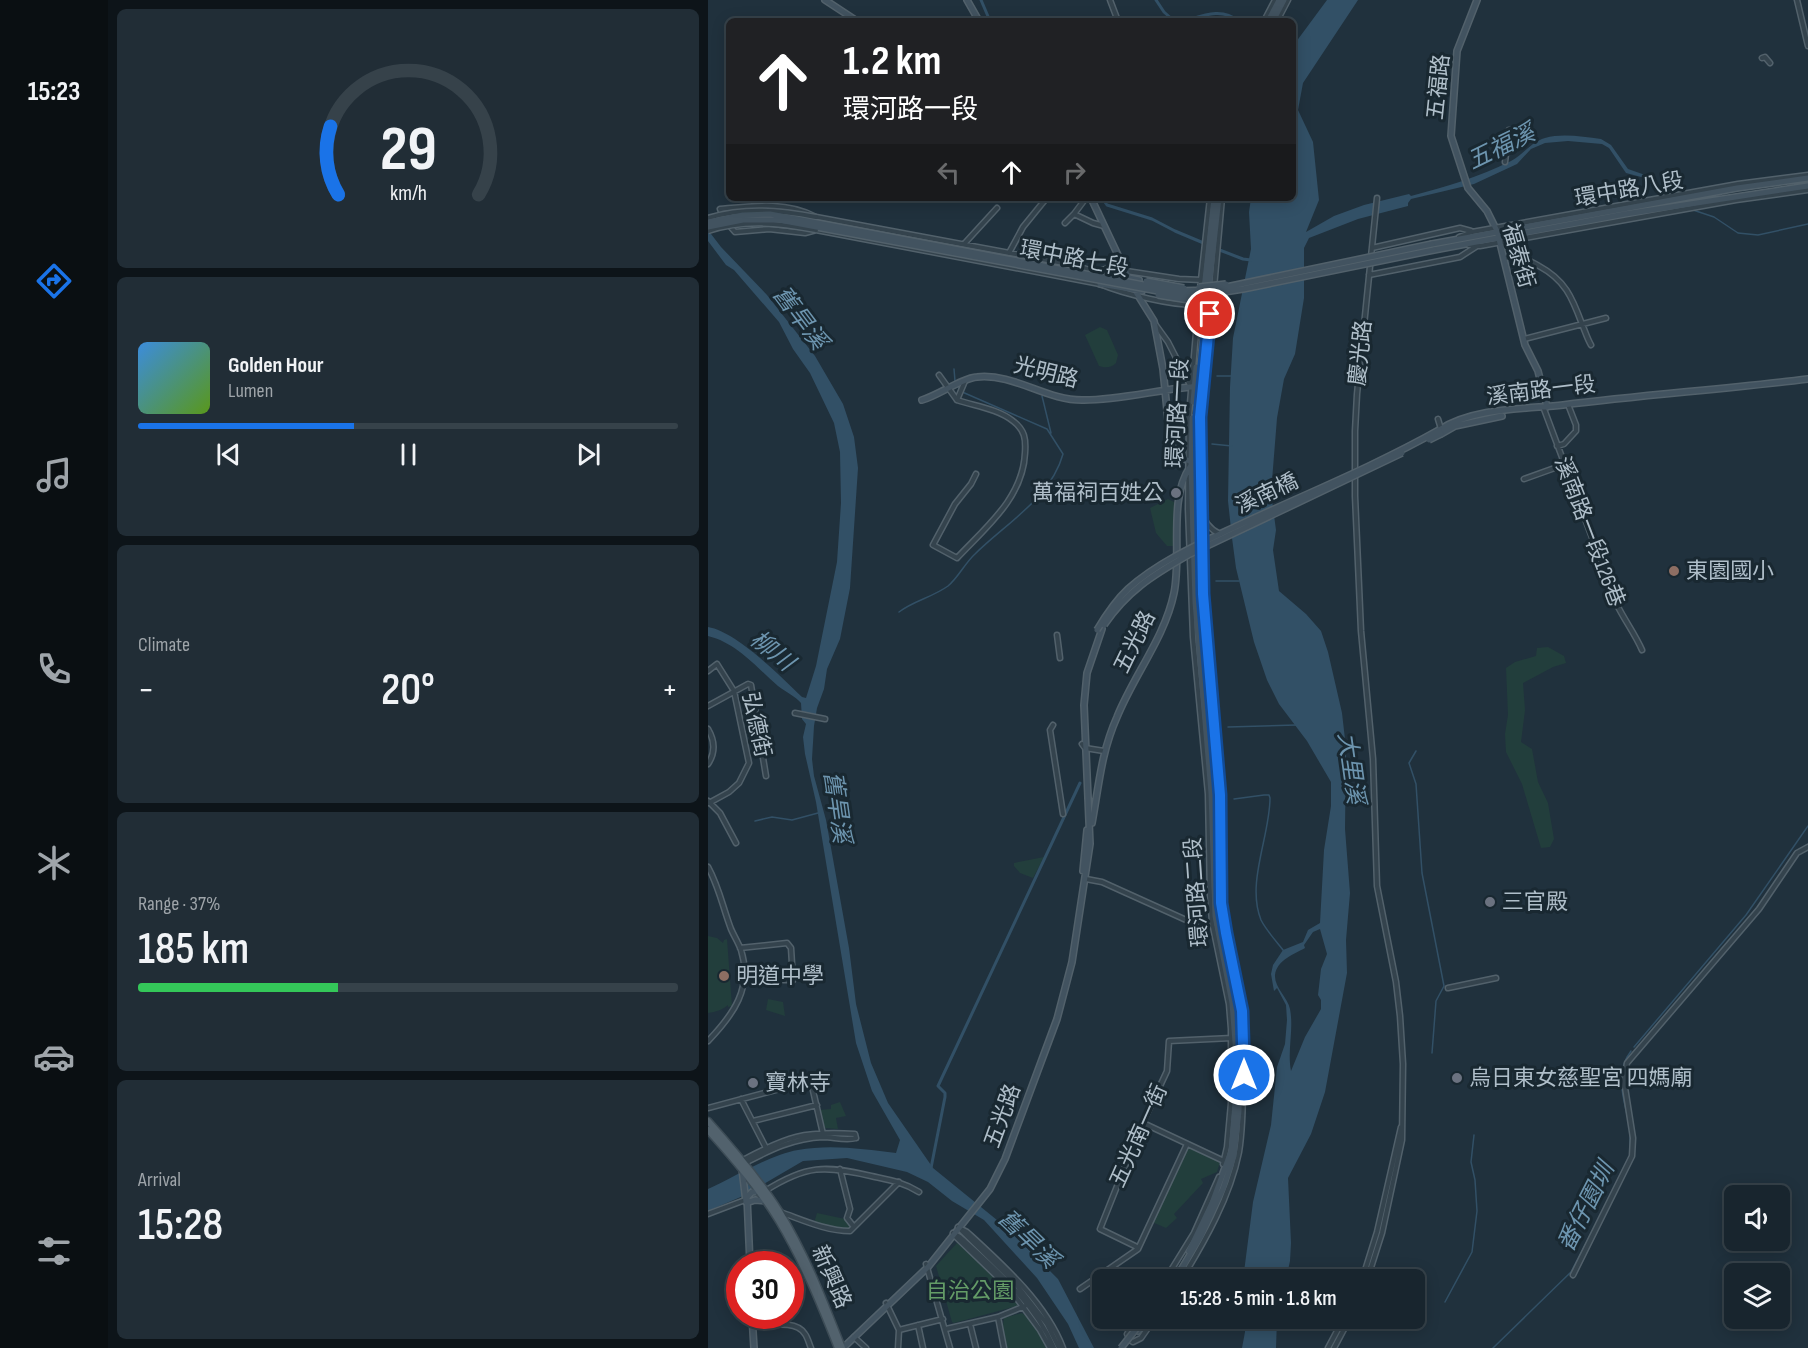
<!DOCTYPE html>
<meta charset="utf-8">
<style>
body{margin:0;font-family:"Sofia Sans Condensed","Noto Sans TC",sans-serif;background:#212d36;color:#f1f3f6;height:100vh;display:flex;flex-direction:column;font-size:22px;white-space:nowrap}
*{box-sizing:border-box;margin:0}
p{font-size:20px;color:#9fa5aa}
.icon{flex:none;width:33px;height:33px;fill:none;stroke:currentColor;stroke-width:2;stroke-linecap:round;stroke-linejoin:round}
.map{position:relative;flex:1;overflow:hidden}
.sheet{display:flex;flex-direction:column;gap:9px;padding:9px;background:#0d1419;width:600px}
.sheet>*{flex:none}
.guide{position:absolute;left:18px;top:18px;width:570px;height:183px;border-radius:9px;box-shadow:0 3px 15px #0003,0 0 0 2px #36424a;background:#202124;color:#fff;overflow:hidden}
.buttons{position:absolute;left:1016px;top:1185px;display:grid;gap:12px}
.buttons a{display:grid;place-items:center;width:66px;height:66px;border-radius:9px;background:#18252e;box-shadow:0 3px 15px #0003,0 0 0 2px #36424a;font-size:30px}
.speed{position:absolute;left:18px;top:1251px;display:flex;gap:12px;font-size:30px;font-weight:700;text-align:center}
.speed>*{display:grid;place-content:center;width:78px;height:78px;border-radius:50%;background:#18252e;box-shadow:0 3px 15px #0003,0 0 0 2px #36424a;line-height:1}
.speed .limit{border:9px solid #d22;background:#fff;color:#111}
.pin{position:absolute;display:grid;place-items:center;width:51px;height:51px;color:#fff;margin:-26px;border:3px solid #fff;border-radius:50%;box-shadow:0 2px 6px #0007}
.me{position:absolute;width:66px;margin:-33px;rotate:0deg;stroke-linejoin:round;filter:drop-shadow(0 0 4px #0008)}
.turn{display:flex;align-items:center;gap:21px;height:126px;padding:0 18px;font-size:27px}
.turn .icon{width:78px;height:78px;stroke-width:2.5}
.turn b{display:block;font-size:42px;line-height:51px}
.lanes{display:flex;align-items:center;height:57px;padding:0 18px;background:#0003;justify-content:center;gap:30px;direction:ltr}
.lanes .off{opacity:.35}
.big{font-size:45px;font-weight:600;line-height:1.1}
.sheet .widget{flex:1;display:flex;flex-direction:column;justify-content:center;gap:9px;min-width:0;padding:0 21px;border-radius:9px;background:#212d36}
.sheet .dial{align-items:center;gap:0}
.dial svg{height:156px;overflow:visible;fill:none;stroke:#36424a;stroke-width:7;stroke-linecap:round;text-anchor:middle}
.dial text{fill:#f1f3f6;stroke:none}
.song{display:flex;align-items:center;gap:18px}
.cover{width:72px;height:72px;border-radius:9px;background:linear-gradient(135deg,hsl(210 70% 55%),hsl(90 70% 35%))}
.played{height:6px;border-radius:3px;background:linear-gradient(90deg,#1a73e8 40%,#36424a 40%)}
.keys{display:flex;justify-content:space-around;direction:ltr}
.heat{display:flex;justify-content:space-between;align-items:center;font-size:33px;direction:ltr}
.charge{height:9px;border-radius:4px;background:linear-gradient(90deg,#34c759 37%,#36424a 0)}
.trip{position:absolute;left:384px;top:1269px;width:333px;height:60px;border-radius:9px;background:#18252e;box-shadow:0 3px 15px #0003,0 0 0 2px #36424a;font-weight:600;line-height:60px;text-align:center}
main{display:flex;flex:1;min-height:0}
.dock{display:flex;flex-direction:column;width:108px;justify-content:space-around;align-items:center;background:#0a0f12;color:#9fa5aa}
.dock .icon{width:42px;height:42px}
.dock .on{color:#1a73e8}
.dock b{font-size:27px;color:#f1f3f6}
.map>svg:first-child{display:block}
</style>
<main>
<nav class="dock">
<b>15:23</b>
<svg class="icon on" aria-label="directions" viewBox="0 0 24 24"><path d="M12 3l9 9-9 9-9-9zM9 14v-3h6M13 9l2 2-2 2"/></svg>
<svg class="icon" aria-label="music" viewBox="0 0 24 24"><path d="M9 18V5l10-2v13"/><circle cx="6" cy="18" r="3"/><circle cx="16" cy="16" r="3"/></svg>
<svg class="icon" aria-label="phone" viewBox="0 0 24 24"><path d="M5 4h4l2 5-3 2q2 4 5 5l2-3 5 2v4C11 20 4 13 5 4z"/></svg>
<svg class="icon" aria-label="climate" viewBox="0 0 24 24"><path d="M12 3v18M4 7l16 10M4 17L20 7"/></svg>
<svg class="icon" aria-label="car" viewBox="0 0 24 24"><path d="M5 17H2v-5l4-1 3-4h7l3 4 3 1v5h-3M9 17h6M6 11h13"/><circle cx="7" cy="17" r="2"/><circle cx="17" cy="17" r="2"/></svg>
<svg class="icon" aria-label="filters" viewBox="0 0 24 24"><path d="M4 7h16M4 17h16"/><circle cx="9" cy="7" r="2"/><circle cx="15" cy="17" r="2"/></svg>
</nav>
<section class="sheet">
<div class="widget dial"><svg viewBox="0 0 100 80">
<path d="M14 69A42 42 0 1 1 86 69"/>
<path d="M14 69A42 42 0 0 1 10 34" stroke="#1a73e8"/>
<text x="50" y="56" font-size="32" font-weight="700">29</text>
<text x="50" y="72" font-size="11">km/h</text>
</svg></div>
<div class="widget">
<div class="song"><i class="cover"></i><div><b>Golden Hour</b><p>Lumen</p></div></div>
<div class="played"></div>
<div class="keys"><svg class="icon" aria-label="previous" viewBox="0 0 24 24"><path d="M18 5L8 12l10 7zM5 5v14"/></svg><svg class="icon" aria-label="pause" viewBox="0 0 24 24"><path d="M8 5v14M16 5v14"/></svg><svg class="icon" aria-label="next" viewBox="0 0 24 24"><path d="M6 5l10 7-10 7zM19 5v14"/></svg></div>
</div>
<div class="widget"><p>Climate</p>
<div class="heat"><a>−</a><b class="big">20°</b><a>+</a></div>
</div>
<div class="widget"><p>Range · 37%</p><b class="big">185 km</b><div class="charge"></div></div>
<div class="widget"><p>Arrival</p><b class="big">15:28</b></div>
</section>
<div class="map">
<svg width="1100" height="1348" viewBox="0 0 1100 1348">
<rect width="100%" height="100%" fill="#20313d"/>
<path fill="#223e3c" d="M392 327 399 330 410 355 408 363C403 368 398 368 391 366L377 335Z
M460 499 466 502 465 546H459L448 533 442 508Z
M840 647 856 656 858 663 845 667 815 683 817 710 813 742 824 749 830 782 840 803 846 839 842 847 833 848 814 784 798 752 797 734 800 715 798 668 807 662 828 656 829 648Z
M336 857 325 878 312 873 306 866V863Z
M0 936 9 938 15 943 16 940 19 939 24 1006 20 1007V1005C14 1010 8 1012 0 1013Z
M60 999 75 1002 77 1016 58 1010Z
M132 1102 138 1116 128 1118 130 1129 117 1128 111 1110 123 1109V1105Z
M481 1148 512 1162 509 1172 493 1179 495 1183 466 1214 469 1218 458 1228 444 1222 479 1149Z
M109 1213 137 1219 142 1226V1229L134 1230 106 1223Z
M249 1243 289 1279 309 1303V1306L246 1323 244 1322 228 1266Z
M314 1313C325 1320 333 1336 338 1348H299L295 1325 296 1318Z"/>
<path fill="#325066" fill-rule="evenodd" d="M619 0H650L595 83 590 110 605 142 611 200 598 232 626 216 656 205 701 194 703 196C737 187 771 177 803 161 816 154 823 142 837 138 855 133 875 137 893 139L903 145 920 169 940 176 953 191 949 192 937 178 918 173 901 148 894 144 860 141 837 143 823 149 809 164 766 184 703 199 700 203V206L650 219 601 238 596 248V298L587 354 576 379 569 418 563 493 568 530 565 550 571 591 598 614 613 631 620 652 634 713 638 748 637 829 642 893 638 940 639 973 617 1092 603 1134 580 1178 583 1243 582 1261 578 1279 535 1280 545 1202 563 1125 569 1067 577 1044 579 1020 578 1005 569 988 566 991 563 974 565 965 575 950 595 942 600 930 612 923 616 850 623 806V782L599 741 571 704 559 680 546 642 528 568 524 538 520 501 522 387 525 338 543 249 541 212 543 198H585V46ZM612 929 619 954 613 969 610 995 613 1000V1009L597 1037 583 1071C579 1050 586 1030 582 1009 580 998 566 987 567 975 569 960 586 954 597 948L596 945 605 932Z
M0 230 13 247 59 295 107 356 135 404 146 437 150 468 142 588 132 639 119 669 116 689 109 708 106 726 104 759 106 776 118 820 141 948 148 1004 163 1063 180 1103 225 1168 300 1229 350 1279 386 1348H371L360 1324 329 1278 276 1220 244 1201 220 1182 199 1172 139 1158 95 1161 35 1196 0 1211V1189C27 1177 61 1155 90 1150 122 1144 156 1149 188 1153L192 1140 164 1091 148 1043 108 802 97 754 95 737 98 724 94 719 93 703C87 696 78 692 70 686 48 667 29 643 0 636V627C29 632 72 676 94 697L98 698 108 666 129 562 133 503 132 452 126 423 102 373 85 349 71 322 26 270 18 265 0 241Z
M536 1319H569L568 1348H534L537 1332Z"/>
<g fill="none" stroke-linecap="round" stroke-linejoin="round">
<path stroke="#325066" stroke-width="1.5" d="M985 210 1006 217 1030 233 1050 235 1100 224
M509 376H523
M334 396 343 433
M504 444 524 446
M508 581H531
M191 612C205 601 225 597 240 586 250 578 257 563 267 554 297 524 343 498 355 454L339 429 252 391 247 381 246 369
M520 727 588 725
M708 751 701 763 708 784 714 873 736 986 728 1001 724 1053
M526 799 556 795H561L562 798C562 836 538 883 553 920 558 930 568 941 575 950
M47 821 64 817 84 820 110 813
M926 1047 1038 915 1100 826
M922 1128C917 1102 905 1074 923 1051
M922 1155V1133
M737 1302 764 1252 769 1211 767 1180 763 1162 766 1135
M785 1348 863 1272 898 1205"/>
<path stroke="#325066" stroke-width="3" d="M273 0 282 21
M448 0 456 12 466 21
M476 21C494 16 514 7 530 21
M394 198 399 205 444 219 467 231 498 244
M509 249 535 259 543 260
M223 1168 237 1097V1093L230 1086 372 783"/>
<g stroke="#52616b" stroke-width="7">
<path id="street" d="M402 0 410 21
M1089 0 1100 46
M556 21 567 0
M569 21 580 0
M1054 58 1057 57 1062 63
M797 162 801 130
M366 214 378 198
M15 216 12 209C44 206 78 201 108 217L361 264 389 272 397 269H405L471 279 494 280
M357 223 366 214 385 223 396 226
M21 225 27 232 61 229 97 233 108 230 392 284C416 294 465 306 491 305
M751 237 764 232 1030 184 1100 175
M256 244 289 208
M761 245 772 246 1028 200 1100 190
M664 248 752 228 763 231
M301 253 315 227 337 200
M796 258C809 255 819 259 831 266 857 280 864 297 874 324 877 331 879 338 883 345
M661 275 752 257 769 246
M506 288 514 198
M492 289 502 198
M491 297 481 415 480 509 485 637 500 794 502 896 504 922 521 1004 523 1029V1103L519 1147 515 1164
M447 324 460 342 482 385
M816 339 898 318
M231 375 249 400
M249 400C267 406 290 409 305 421 317 430 318 439 317 453 315 498 278 527 249 558L225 545 247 504 263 484 268 474
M249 400 257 381
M836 409 901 583C907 609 924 627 934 650
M730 419 733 429
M849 446 856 444 868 431V425L861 407
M816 479 855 465
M493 506 492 417 505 295
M349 635 352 658
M0 671 9 664 26 691 41 763 31 783 21 792 1 803
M0 706 40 684 43 685 58 776
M87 713 117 719
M345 725 342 730 355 814
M0 729C7 741 8 752 0 764
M374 744 377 748 396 751
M0 801 12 813 28 843
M0 867C11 887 15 908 23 929 26 936 30 942 33 950 45 988 25 1015 0 1041
M378 879 394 882 487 924 488 929 483 941
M32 948 79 943 83 948 85 980H36
M740 988 788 978
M103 1082 115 1134
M33 1099 58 1148
M0 1108 120 1076
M45 1121 109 1105
M435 1123 518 1162
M35 1160C80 1136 95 1131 147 1134L148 1138
M37 1163C62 1150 86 1138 115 1137 125 1137 138 1141 148 1138
M132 1169 142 1209 139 1218 146 1227
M57 1191C98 1165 117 1165 163 1176 181 1180 195 1182 211 1192
M72 1212C95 1220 118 1231 142 1231L191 1182
M0 1214 37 1200
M250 1227 307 1283 339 1324 351 1348
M253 1229 259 1232C294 1264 338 1303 355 1348
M245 1233 252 1237C287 1269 327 1303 346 1348
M247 1236 301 1288 332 1330 342 1348
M430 1249 427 1246 392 1229 431 1131 459 1071 461 1041 524 1038
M218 1264 242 1348
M865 1275 924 1156 925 1138 916 1081 919 1063 1051 909 1089 853 1100 847
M457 1280 486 1233 511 1177
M473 1280C497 1241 522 1197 531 1152 535 1128 535 1103 535 1079 536 1057 537 1033 534 1011 529 975 516 940 514 904 511 868 514 831 511 795 505 701 492 608 493 513
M654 1280 669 1232 693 1127
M659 1280 674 1233 694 1140 695 1064 692 1016 688 982 669 886 665 759 653 631 647 496V431L649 394 669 198
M372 1289 430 1249 479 1144
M178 1303 191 1330 190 1348
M290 1317 296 1348
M429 1318 419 1334 422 1340 425 1342 433 1338 447 1318
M262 1324 268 1348
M210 1325 215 1348
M45 1326C60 1326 88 1319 97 1334 100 1338 101 1344 103 1348
M238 1329 290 1317 317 1306
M191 1330 235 1319
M146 1337 158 1348
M620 1348 636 1318
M626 1348 642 1318"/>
</g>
<g stroke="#52616b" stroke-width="8">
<path id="secondary" d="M117 0 149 21
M259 0 271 21
M769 0 749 51 743 136 760 188 779 211 789 231 817 345 830 371 839 407
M560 21 571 0
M565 21 576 0
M383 198 426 289 446 321 455 369 462 441 469 456 484 462
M724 244 1029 188 1100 178
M726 250 917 214 1100 186
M389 272 431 280
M392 284 434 291
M496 289 506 198
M492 337 495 304
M214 400C231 395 254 378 269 377 307 373 338 401 376 400 415 400 455 388 494 386
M485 402 488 367
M731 430C764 408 816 409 855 405 936 395 1018 389 1100 379
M733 434 747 426 794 416
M384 823C391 785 393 753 409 717 426 675 457 637 466 593 474 555 460 499 482 467
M375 871 379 830
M34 1169 38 1202
M41 1202 47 1200 58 1201
M481 1251 504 1203 523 1151 527 1104 528 1055 524 1003 507 916 503 793 487 602 483 466 484 418
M42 1264 39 1197 44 1192 55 1191
M467 1280 493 1236 515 1189 526 1156 531 1111 532 1055 530 1018 511 919 509 893 511 837 504 738 494 637 487 463 490 386 511 198
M44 1316 46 1348
M430 1331 440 1318
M135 1348 220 1267 282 1189 297 1159 349 1019 364 962 382 844 376 705 379 673 394 629"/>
</g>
<g stroke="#3d4c56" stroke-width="9">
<path id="primary" d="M0 1121C26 1150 50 1178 71 1211 97 1253 116 1302 134 1348
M0 1130C26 1159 51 1188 71 1221 95 1261 113 1305 130 1348"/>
</g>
<use href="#street" stroke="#34434d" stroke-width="4"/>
<use href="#secondary" stroke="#425360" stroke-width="5"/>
<use href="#primary" stroke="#52626d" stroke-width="6"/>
<g stroke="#52616b" stroke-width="7" stroke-linecap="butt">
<path id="street-bridge" d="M0 218C36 207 72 210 108 217
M0 231C37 219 71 223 108 230
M491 461C491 485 485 522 512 534"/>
</g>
<g stroke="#52616b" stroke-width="8" stroke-linecap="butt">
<path id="secondary-bridge" d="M0 222 35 215 62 214 467 291 504 290 724 244
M0 227 35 220H71L466 294 491 296 535 289 726 250
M438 281 476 288
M491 287 518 284
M450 295 481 300 503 298
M721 440 733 434
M396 625C419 591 445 575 480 555L694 453
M389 630C398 615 407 601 420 589 451 561 493 543 531 525 598 494 667 466 731 430
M413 1348 428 1329"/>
</g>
<use href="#street-bridge" stroke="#34434d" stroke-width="4"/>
<use href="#secondary-bridge" stroke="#425360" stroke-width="5"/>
</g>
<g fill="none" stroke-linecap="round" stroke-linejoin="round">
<g stroke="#114b97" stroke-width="15">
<path id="route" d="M502 314 492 417 495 594 512 795 513 903 518 933 534 1011 536 1075"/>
</g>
<use href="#route" stroke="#1a73e8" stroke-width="10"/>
</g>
<g fill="#6b7280" stroke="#192831" stroke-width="2">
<circle cx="468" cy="493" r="6"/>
<circle cx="782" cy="902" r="6"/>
<circle cx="749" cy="1078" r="6"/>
<circle cx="45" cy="1083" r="6"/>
</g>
<g fill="#8d6e63" stroke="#192831" stroke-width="2">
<circle cx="966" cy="571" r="6"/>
<circle cx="16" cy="976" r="6"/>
</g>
<g text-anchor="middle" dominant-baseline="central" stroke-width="6" stroke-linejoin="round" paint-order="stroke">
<g font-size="22" fill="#afbec9" stroke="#192831">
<text transform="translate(731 87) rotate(-84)">五福路</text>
<text transform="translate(921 190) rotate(-10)">環中路八段</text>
<text transform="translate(810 256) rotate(74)">福泰街</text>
<text transform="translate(366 259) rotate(11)">環中路七段</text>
<text transform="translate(653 353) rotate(-84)">慶光路</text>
<text transform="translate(338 373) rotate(14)">光明路</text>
<text transform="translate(833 391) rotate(-7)">溪南路一段</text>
<text transform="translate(470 413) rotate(-87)">環河路一段</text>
<text transform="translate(559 494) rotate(-25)">溪南橋</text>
<text transform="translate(881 532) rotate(69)">溪南路一段126巷</text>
<text transform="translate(427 642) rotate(-64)">五光路</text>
<text transform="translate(48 725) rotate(78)">弘德街</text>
<text transform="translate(489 892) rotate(-94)">環河路二段</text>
<text transform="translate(295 1116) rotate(-70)">五光路</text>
<text transform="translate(431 1136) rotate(-66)">五光南一街</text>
<text transform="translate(123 1277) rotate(66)">新興路</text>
</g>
<g font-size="22" fill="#afbec9" stroke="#192831" text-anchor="start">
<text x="456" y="493" text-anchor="end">萬福祠百姓公</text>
<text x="978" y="571">東園國小</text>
<text x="794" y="902">三官殿</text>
<text x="28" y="976">明道中學</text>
<text x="761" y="1078">烏日東女慈聖宮 四媽廟</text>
<text x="57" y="1083">寶林寺</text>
</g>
<g font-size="22" fill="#649c67" stroke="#192831">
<text x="262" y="1291">自治公園</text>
</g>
<g font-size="24" font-style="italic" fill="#6d95af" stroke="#192831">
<text transform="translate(793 147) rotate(-26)">五福溪</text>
<text transform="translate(92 318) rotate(53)">舊旱溪</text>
<text transform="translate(64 651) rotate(39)">柳川</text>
<text transform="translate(643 768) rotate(82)">大里溪</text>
<text transform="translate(129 807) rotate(82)">舊旱溪</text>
<text transform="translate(878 1207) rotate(-63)">番仔園圳</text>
<text transform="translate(320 1239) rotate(44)">舊旱溪</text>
</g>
</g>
</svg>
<div class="buttons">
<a><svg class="icon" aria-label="sound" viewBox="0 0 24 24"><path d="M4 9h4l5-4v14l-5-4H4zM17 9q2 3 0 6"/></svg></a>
<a><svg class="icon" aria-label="layers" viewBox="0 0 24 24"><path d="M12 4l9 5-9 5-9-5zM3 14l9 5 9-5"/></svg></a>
</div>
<div class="speed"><div class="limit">30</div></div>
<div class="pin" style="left:502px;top:314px;background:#d93025"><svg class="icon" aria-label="arrive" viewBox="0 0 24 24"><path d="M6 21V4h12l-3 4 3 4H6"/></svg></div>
<svg class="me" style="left:536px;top:1075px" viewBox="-20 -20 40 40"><circle r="17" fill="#1a73e8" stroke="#fff" stroke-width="3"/><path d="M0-11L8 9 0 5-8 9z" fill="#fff"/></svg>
<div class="trip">15:28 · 5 min · 1.8 km</div>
<div class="guide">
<div class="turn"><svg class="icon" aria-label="ahead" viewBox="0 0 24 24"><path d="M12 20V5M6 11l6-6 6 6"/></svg><div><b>1.2 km</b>環河路一段</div></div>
<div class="lanes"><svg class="icon off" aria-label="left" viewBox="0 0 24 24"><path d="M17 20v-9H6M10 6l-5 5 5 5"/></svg><svg class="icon" aria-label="ahead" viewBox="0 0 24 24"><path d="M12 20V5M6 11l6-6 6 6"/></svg><svg class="icon off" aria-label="right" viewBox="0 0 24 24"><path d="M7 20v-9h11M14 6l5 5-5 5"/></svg></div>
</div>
</div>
</main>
